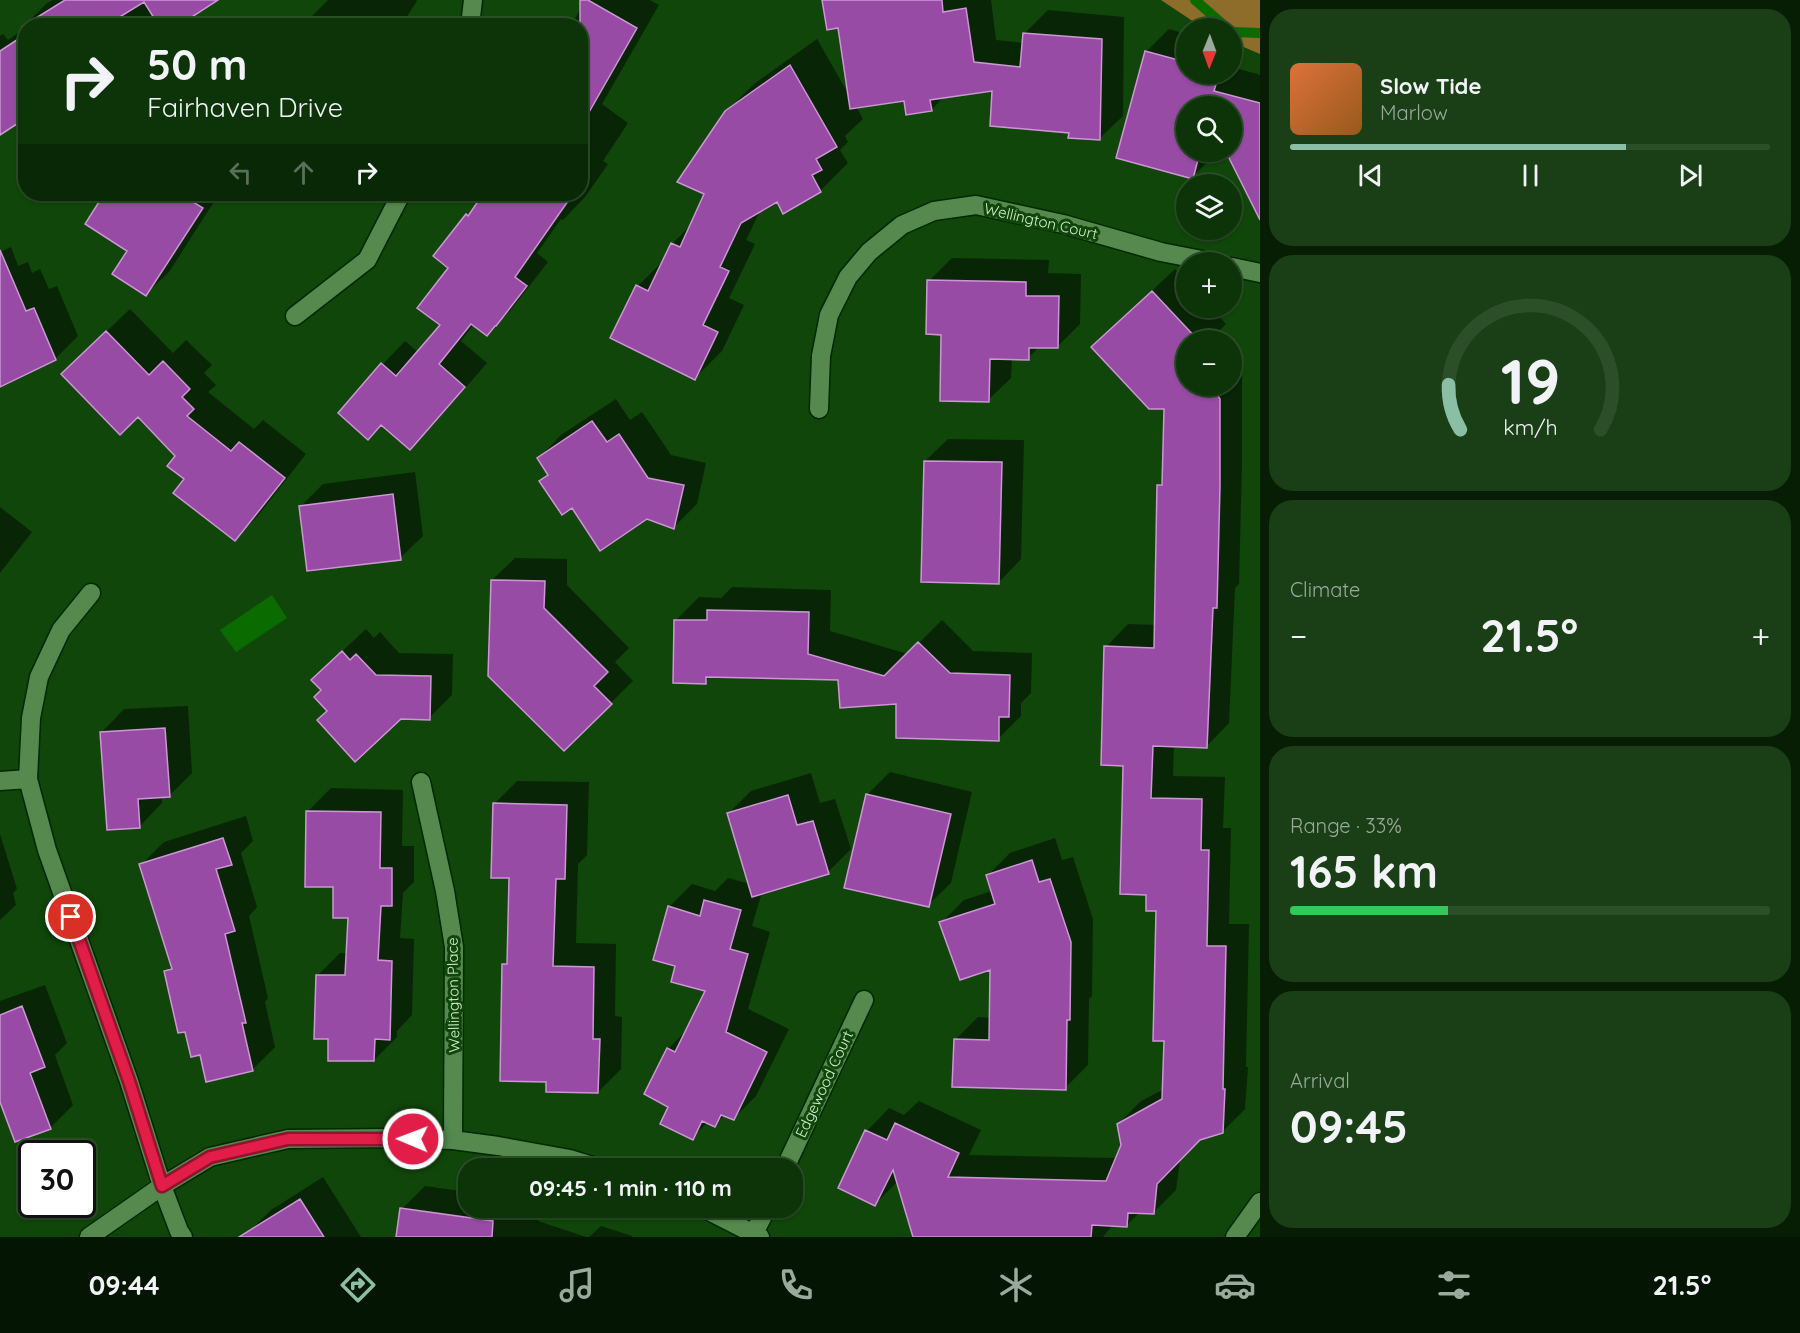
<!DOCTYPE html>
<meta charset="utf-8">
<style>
body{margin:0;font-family:Quicksand,sans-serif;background:#1a3f16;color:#f1f3f6;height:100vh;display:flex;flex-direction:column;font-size:22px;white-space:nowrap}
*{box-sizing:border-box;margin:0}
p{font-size:20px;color:#9aaa9c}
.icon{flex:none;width:33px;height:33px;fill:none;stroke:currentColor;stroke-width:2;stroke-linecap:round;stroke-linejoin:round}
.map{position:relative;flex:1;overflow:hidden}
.drawer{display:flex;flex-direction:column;gap:9px;padding:9px;background:#071d04;width:540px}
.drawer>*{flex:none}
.hud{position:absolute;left:18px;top:18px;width:570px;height:183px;border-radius:24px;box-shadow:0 2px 4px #0004,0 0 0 2px #2c4f29;background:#0c3408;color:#f1f3f6;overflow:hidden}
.needle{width:39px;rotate:181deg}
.tools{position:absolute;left:1176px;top:18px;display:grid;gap:12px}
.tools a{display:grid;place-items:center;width:66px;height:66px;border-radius:50%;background:#0c3408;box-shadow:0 2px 4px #0004,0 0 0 2px #2c4f29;font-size:30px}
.speed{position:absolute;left:18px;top:1140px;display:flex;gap:12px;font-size:30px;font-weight:700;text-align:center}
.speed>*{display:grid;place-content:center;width:78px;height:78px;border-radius:50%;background:#0c3408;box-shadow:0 2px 4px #0004,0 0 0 2px #2c4f29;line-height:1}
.speed .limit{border:3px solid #111;border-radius:9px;background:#fff;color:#111}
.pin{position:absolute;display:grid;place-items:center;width:51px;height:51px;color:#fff;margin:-26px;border:3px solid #fff;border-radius:50%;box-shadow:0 2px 6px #0007}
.me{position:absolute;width:66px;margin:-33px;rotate:271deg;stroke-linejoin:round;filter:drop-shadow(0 0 4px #0008)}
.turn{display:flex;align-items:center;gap:21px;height:126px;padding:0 30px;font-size:27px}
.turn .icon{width:78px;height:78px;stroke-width:2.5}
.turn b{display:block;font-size:42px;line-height:51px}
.lanes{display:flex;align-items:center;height:57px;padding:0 30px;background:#0003;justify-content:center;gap:30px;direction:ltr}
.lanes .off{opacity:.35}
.big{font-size:45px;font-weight:700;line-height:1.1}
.drawer .widget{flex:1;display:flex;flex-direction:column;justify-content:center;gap:9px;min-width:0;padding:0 21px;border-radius:24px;background:#1a3f16}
.drawer .dial{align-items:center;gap:0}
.dial svg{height:156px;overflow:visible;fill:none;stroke:#2c4f29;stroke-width:7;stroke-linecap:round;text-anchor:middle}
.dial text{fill:#f1f3f6;stroke:none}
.song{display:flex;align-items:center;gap:18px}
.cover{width:72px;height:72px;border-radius:9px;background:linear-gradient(135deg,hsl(20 70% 55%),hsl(30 70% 35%))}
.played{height:6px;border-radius:3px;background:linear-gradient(90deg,#8abfa5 70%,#2c4f29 70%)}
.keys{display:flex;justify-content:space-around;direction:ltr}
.heat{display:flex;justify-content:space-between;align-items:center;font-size:33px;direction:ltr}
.charge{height:9px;border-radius:4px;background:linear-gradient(90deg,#34c759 33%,#2c4f29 0)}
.trip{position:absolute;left:458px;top:1158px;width:345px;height:60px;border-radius:24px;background:#0c3408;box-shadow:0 2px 4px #0004,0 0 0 2px #2c4f29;font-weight:700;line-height:60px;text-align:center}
.tab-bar{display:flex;height:96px;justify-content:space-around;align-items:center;background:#051503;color:#9aaa9c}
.tab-bar .icon{width:42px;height:42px}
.tab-bar .active{color:#8abfa5}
.tab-bar b{font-size:27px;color:#f1f3f6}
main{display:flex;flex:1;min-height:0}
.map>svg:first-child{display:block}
</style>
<main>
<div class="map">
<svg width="1260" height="1237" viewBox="0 0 1260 1237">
<rect width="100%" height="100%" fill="#10460a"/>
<path fill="#8e6c2a" d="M1161 0H1260V54L1232 42V28H1203Z"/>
<path fill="#096b00" d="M272 595 287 618 236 652 220 630Z"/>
<path fill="#0007" fill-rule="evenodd" d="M53 0H216L175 26H26V116L0 133V36L3 34 8 40 24 29 23 27 46 4Z
M328 0H416L417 1 406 18 411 22 409 26H306L313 15Z
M585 0H650L659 5 602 104 628 123 603 161 608 164 585 197 563 220 561 219 537 253 548 262 510 311 487 334 474 324 461 341 487 363 433 425 410 448 382 424 340 413 383 364 405 341 418 352 442 325 450 268 467 215 476 206 485 194H580V26H571Z
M824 0H991L996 40 1024 43 1025 33 1048 10 1124 17 1123 116 1100 138 1070 132 994 89 945 96 931 110 906 99 856 106 863 119 845 136 848 142 840 150 848 163 821 190 784 212 778 200 760 211 746 240 755 244 729 298 744 305 722 351 695 378 638 286 665 259 672 244 693 223 706 194 726 112 754 84 817 39 849 95 839 26Z
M1169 29 1186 34V74H1232V46L1242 49 1236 68 1260 75V180L1245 187 1227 152H1232V106H1186V152H1216L1215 155 1192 177 1146 52Z
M106 194H219L169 272 146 294 129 251 87 223Z
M299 194H324L316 202Z
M11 247 18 266 28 262 32 273 40 269 49 289 57 286 78 336 55 359 0 386V252Z
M952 258 1049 260 1048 273 1081 274 1080 324 1057 347 1040 346 1028 358H1012L1011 378 988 400 943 333 929 281Z
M1175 269 1186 281V308H1211L1226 324 1217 333 1221 340H1186V386H1232V358L1242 376V463L1239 584 1235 588 1229 723 1207 746 1174 745 1173 776 1225 777 1223 828H1231L1229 924H1249L1246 1067H1248L1245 1109 1222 1132 1200 1138 1180 1160 1176 1190 1153 1213 1140 1212 1126 1226 1113 1225 1103 1237H915L898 1181 875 1204 867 1131 889 1108 904 1115 919 1101 981 1130 969 1155 1117 1158 1123 1145 1118 1124 1141 1101 1164 1089 1166 1040 1158 910 1147 893 1124 764 1106 647 1128 624 1156 625 1159 485 1164 480 1165 408 1116 325Z
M130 309 173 353 186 340 212 365 204 373 216 385 208 392 254 429 263 420 306 454 257 517 235 539 186 479 177 456 86 351Z
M616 399 630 420 642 412 671 455 706 463 697 504 674 527 647 518 572 506 541 481 548 473 539 458 561 435Z
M948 439 1024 440 1021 559 999 582 925 461Z
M415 472 423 536 400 558 300 507 323 484Z
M0 507 32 532 0 573Z
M515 558 567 559V585L629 648 615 662 633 681 564 749 492 580Z
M732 587 831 590 830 631 908 654 942 620 973 651 1032 653 1031 693 1021 703V716L998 739 898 703 840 678 712 675 705 682 676 620 699 597 721 598ZM861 668 892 677 891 680 861 671Z
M366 629 374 638 380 632 399 653 453 654 452 695 429 718 328 710 323 690 336 657Z
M188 706 192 773 169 796H162V803L140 826 102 732 124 709Z
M890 772 972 792 951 883 928 905 867 795Z
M811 773 820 803 835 799 851 849 828 872 762 892 752 926 770 932 748 1009 789 1029 756 1096 733 1119 725 1115 714 1125 708 1122 692 1138 670 1106 668 1049 689 1028 707 990 677 965 669 907 692 884 715 891 728 878 750 884 729 813 751 791Z
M517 781 589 782 587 855 578 864 576 943 616 944 615 1016 622 1017 621 1069 598 1092 548 1081 504 965 508 960 510 876 495 803Z
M331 788 403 790 402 846H414V882L403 893 400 938 414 939 412 1015 397 1031V1037L374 1060 330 1038 317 976 340 953H348L349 917 335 886 308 811Z
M246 816 253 841 241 853 257 907 249 916 268 998 265 1002 275 1047 252 1070 201 1053 186 1030 166 972 172 965 141 865 164 842Z
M0 834 17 889 13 893 16 905 0 920Z
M1055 838 1062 860 1073 857 1093 919 1092 996 1089 999 1088 1065 1065 1088 955 1040 978 1017 991 1018 992 968 941 923 964 900 992 891 987 876 1010 853Z
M45 985 67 1043 55 1055 73 1105 50 1128 0 1098V1001Z
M323 1177 361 1237H251L248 1233 271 1210Z
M425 1186 468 1192V1208H540L538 1221 586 1237H398L402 1209Z
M601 1226 632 1236V1237H589Z"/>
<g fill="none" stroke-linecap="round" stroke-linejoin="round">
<path stroke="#096b00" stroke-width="10" d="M1195 0 1227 28
M1232 32 1260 33"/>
</g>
<path fill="#974ba4" stroke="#cc97d4" stroke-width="1.5" d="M65 0H218L178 26H159L144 2 105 26H23Z
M580 0H588L637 28 580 128Z
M822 0H942L943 12 966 8 974 62 1020 67 1023 33 1102 39 1100 140 1068 138 1069 133 990 126 992 91 930 100 932 111 906 115 904 101 850 109 838 28 827 30Z
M26 34V118L0 135V51Z
M1145 51 1186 62V74H1219L1214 91 1260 103V220L1226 152H1232V106H1186V152H1200L1193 179 1116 158Z
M790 65 837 147 816 159 822 170 812 175 821 192 783 214 777 202 741 223 720 267 729 271 703 325 718 332 695 380 610 338 636 285 648 291 671 243 680 247 704 194 677 182 725 111Z
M104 194H180L203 208 146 296 112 274 127 251 85 224Z
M483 194H573L515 277 527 286 496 326H495L487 336 471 324 439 364 465 387 410 450 381 425 368 440 338 413 381 363 396 376 440 325 417 308 448 268 433 256 466 214 468 216Z
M0 250 26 311 34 308 56 360 0 387Z
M927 280 1026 282V296H1059L1058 348H1029V360L990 359 989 402 940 401 941 335 926 334Z
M1152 291 1198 340H1186V386H1212L1220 399V486L1217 608H1213L1207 748 1153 746 1151 798 1202 799 1201 850H1209L1207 946H1226L1223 1089H1225L1223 1133 1200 1140 1157 1184 1154 1214 1128 1213 1127 1227 1092 1225 1091 1237H913L893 1170 875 1206 838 1188 865 1130 887 1140 895 1123 959 1153 948 1177 1106 1181 1121 1145 1117 1124 1162 1099 1164 1041H1153L1156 911H1146V895L1120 894 1123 766 1101 765 1104 646 1154 648 1157 485H1162L1164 409H1149L1091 347Z
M106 331 149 375 163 361 190 389 182 397 194 409 187 416 231 451 239 442 285 478 235 541 173 493 184 479 167 466 175 456 138 417 120 435 61 374Z
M592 421 607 442 619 434 648 478 684 485 674 529 647 519 600 551 572 508 562 515 539 481 548 475 537 458Z
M924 461 1002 462 999 584 921 582Z
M393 494 401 560 307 571 299 506Z
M491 580 545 581 544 608 608 672 594 686 612 704 564 751 488 676Z
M707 610 809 612 808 654 884 676 918 642 950 673 1010 675 1009 717H999V741L896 738V704L840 708 838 680 706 677V684L673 683 674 620H707Z
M342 651 350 660 356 654 376 675 431 676 430 720 401 719 355 762 317 720 327 711 314 697 321 690 311 680Z
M165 728 170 797 138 799 140 828 107 830 100 732Z
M866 794 951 814 929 907 844 888Z
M788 795 797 825 813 821 829 874 752 897 727 813Z
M493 803 567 805 565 879H556L553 966 594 967 593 1039H600L598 1093 546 1092V1082L500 1081 502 964H507L509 878H491Z
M306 811 381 812 380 868H392V906H381L378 960 392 961 390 1040 375 1039 374 1061H328V1039H314L316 975H345L348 918H333V887H305Z
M223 838 232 865 216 869 235 931 225 934 246 1023H242L253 1071 206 1082 200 1055 191 1057 185 1032 178 1033 164 971 172 969 139 864Z
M1032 860 1039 882 1050 879 1071 942 1070 1020H1067L1066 1090 952 1087 954 1039 989 1040 990 970 960 980 939 922 995 904 986 875Z
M704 900 741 910 730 949 748 954 726 1032 767 1052 734 1120 721 1115 715 1127 702 1121 693 1140 660 1124 668 1107 644 1094 667 1048 675 1052 705 991 671 982 675 966 653 960 668 906 700 916Z
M22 1006 45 1067 30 1073 51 1129 15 1142 0 1102V1015Z
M300 1199 324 1237H239Z
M400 1208 493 1221 492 1237H396Z"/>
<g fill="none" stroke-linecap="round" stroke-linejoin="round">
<g stroke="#012900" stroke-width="21">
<path id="street" d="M470 26 473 0
M1232 267 1260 273
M295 316 367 260 401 194
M819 409 821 356 829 315 848 277 869 252 902 225 934 211 976 205 1063 224 1161 252 1212 262
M91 593 61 630 39 677 31 718 28 779 47 850 129 1081 162 1186 179 1231 183 1237
M0 781 28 779
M421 782 445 891 454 947 453 1140
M785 1168 864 1000
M703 1208 760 1237
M754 1233 767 1208
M89 1237 162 1186 210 1157 288 1139 394 1138 453 1140 498 1146 570 1159 599 1168
M1235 1237 1260 1202"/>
</g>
<use href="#street" stroke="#55894e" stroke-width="18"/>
</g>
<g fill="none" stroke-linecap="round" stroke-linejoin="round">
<g stroke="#92132f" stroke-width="15">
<path id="route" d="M71 917 129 1081 162 1186 210 1157 288 1139H413"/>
</g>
<use href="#route" stroke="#e11d48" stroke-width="10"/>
</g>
<g text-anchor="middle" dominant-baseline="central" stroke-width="6" stroke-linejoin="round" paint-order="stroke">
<g font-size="15" fill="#d2eece" stroke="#10460a">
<text transform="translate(1041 221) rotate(13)">Wellington Court</text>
<text transform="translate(453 995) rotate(-91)">Wellington Place</text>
<text transform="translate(824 1084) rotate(-65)">Edgewood Court</text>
</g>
</g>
</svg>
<div class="tools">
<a><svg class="needle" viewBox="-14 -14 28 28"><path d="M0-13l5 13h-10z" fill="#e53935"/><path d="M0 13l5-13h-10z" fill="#9aaa9c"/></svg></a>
<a><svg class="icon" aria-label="search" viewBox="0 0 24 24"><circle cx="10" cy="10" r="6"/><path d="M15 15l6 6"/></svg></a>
<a><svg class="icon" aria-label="layers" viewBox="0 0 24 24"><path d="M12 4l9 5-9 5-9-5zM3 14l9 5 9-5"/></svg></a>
<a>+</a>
<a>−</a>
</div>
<div class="speed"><div class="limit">30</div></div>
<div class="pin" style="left:71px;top:917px;background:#d93025"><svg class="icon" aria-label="arrive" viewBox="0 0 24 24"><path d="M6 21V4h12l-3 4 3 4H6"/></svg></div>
<svg class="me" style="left:413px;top:1139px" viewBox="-20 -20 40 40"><circle r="17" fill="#e11d48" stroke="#fff" stroke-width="3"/><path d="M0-11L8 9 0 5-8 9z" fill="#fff"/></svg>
<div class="trip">09:45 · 1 min · 110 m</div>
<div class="hud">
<div class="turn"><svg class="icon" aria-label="right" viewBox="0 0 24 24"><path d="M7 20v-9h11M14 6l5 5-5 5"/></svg><div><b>50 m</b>Fairhaven Drive</div></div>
<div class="lanes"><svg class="icon off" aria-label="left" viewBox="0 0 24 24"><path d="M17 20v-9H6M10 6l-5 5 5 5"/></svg><svg class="icon off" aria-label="ahead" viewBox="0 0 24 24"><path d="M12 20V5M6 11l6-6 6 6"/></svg><svg class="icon" aria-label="right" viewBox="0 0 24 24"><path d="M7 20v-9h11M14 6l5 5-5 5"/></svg></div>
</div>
</div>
<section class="drawer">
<div class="widget">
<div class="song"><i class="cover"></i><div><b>Slow Tide</b><p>Marlow</p></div></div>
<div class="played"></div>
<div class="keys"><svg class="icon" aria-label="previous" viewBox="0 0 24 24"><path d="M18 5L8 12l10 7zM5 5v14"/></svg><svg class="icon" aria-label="pause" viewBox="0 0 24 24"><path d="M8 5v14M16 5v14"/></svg><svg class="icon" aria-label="next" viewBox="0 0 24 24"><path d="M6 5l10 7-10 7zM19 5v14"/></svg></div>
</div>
<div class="widget dial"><svg viewBox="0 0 100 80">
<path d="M14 69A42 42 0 1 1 86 69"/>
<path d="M14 69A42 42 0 0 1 8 46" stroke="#8abfa5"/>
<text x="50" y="56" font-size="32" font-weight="700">19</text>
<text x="50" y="72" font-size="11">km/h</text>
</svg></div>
<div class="widget"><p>Climate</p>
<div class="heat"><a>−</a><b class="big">21.5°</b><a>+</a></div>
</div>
<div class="widget"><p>Range · 33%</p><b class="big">165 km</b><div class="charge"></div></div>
<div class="widget"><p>Arrival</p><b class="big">09:45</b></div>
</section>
</main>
<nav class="tab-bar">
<b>09:44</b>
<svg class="icon active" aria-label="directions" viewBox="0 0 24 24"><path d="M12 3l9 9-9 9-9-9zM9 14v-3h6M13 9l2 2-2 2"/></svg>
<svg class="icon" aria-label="music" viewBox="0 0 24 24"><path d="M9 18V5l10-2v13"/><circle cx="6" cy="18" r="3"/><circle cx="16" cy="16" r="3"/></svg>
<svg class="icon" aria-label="phone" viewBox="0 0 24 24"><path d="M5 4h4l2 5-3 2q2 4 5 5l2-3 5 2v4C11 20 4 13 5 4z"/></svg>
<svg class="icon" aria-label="climate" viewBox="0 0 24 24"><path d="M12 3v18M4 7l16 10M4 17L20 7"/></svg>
<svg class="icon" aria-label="car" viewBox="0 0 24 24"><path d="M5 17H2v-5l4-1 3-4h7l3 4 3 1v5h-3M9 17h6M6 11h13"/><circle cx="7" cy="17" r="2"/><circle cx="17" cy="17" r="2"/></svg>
<svg class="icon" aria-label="filters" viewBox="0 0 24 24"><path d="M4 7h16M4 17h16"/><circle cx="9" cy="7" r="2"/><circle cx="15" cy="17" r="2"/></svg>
<b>21.5°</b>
</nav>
